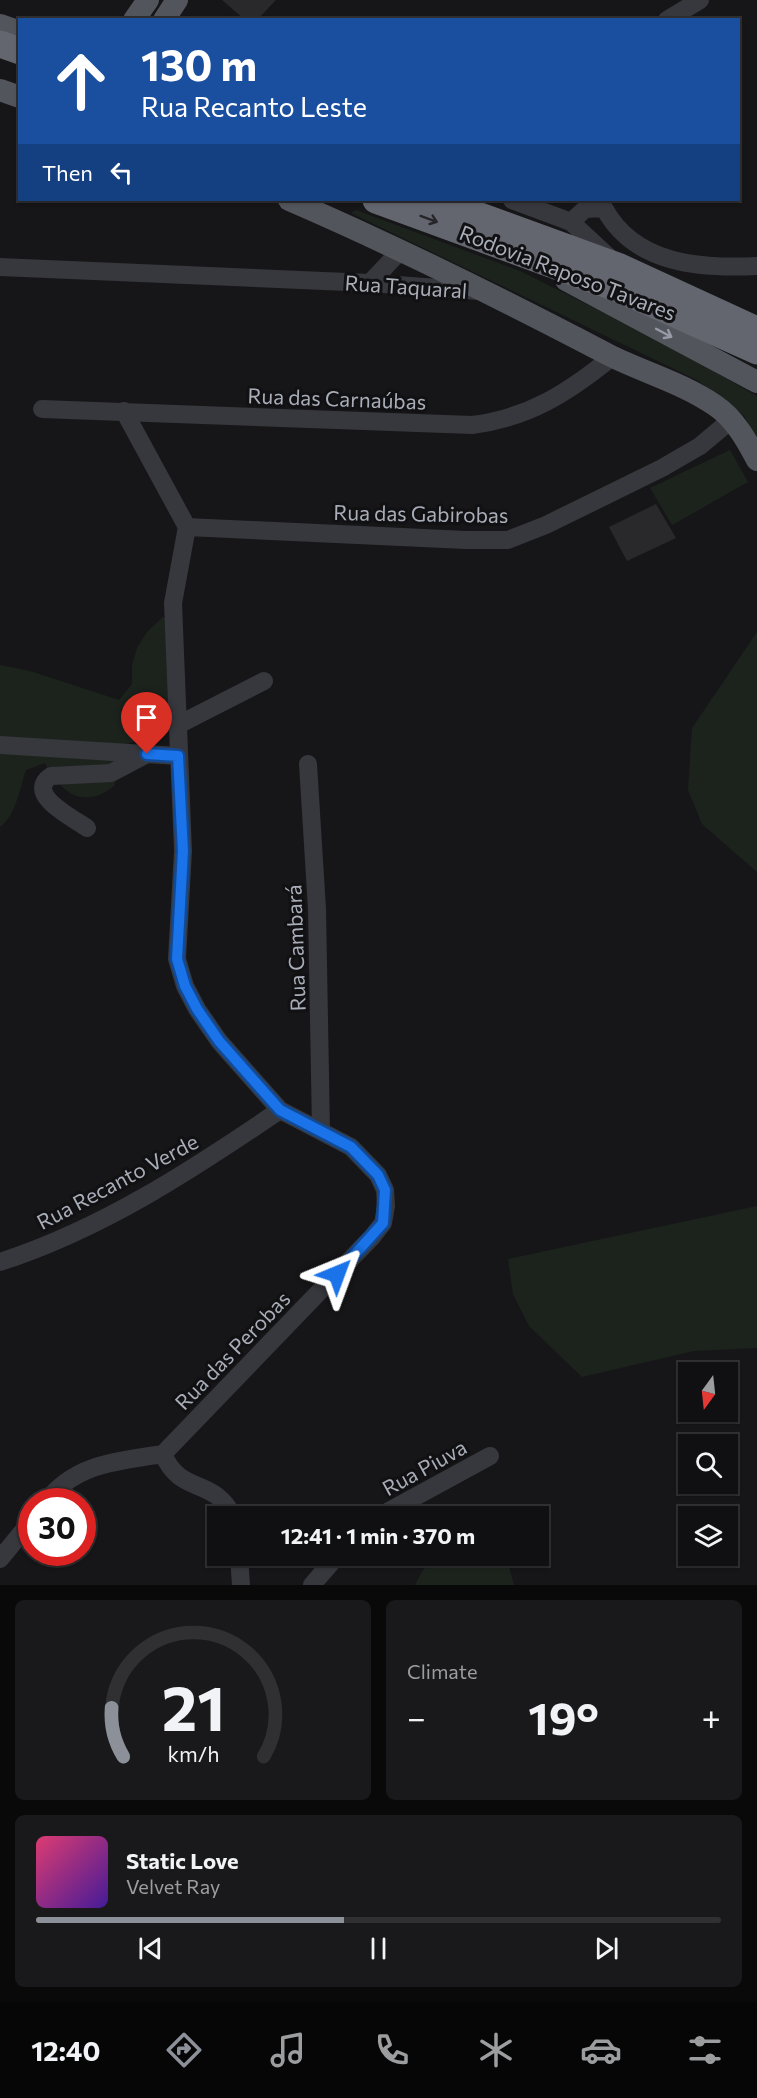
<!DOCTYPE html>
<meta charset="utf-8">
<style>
body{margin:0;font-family:Commissioner,sans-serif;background:#19191b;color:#f1f3f6;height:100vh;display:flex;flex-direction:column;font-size:22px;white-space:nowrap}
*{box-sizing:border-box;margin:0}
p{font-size:20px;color:#9c9d9f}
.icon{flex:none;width:33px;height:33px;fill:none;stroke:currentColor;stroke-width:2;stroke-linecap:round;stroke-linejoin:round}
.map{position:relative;height:1585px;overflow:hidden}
.panel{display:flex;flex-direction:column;gap:15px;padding:15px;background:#09090a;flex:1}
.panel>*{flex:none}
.top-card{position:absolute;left:18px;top:18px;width:722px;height:183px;border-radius:0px;box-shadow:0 2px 4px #0004,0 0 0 2px #303032;background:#1a4fa0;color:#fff;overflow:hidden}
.needle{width:39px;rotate:195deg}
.buttons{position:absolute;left:678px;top:1362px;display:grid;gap:12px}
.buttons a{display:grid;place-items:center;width:60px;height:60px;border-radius:0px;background:#101012;box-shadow:0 2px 4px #0004,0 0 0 2px #303032;font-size:30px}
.speed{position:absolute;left:18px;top:1488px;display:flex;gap:12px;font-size:30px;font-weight:700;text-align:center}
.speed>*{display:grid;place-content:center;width:78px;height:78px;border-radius:50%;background:#101012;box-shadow:0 2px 4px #0004,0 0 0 2px #303032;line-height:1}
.speed .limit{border:9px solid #d22;background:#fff;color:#111}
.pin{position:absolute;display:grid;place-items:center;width:51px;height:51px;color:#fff;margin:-62px -26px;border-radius:50% 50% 50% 0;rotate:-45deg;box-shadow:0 0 6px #0007}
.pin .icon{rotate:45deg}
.me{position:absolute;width:66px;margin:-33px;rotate:44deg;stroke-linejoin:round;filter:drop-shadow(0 0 4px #0008)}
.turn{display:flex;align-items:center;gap:21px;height:126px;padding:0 24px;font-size:27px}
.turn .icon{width:78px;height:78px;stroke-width:2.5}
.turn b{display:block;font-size:42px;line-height:51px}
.then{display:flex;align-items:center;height:57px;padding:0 24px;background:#0003;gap:12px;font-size:22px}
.big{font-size:45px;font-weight:700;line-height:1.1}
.panel .widget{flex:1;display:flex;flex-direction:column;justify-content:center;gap:9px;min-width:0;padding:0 21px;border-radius:9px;background:#19191b}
.panel .dial{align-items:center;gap:0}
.dial svg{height:156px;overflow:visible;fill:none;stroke:#303032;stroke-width:7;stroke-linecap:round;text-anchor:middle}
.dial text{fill:#f1f3f6;stroke:none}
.song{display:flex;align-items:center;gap:18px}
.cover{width:72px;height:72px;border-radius:9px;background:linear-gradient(135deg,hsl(340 70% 55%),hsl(260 70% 35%))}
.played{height:6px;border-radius:3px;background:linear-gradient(90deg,#8c9099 45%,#303032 45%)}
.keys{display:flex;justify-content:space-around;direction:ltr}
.heat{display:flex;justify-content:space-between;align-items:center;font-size:33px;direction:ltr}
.panel .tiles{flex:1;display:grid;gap:15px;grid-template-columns:1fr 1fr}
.widget:last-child{grid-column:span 2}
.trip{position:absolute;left:207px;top:1506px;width:342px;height:60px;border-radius:0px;background:#101012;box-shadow:0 2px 4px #0004,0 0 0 2px #303032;font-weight:700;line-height:60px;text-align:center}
.menu{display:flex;height:96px;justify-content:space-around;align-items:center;background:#060607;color:#9c9d9f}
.menu .icon{width:42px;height:42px}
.menu .active{color:#8c9099}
.menu b{font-size:27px;color:#f1f3f6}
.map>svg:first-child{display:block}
</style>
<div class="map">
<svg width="757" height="1585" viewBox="0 0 757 1585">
<rect width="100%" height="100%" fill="#161618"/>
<path fill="#1c231d" d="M356 210 520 271 653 337 757 396V438L744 416 697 380 351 213Z
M730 450 748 482 672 525 650 488Z
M163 617 166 619 174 725 153 737 122 745 113 772 115 785C84 811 61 793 45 763L26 770C20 787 16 816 0 827V665L30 671 119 700 132 684V665L137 648 147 632Z
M757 632V872L702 824 688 790 692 728Z
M757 1206V1348L694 1351 582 1377 529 1326 513 1294 508 1259Z
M435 1556H506L514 1585H415L423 1570Z"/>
<path fill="#29292c" d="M222 0H276L257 20H245Z
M656 504 676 538 627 561 609 527Z"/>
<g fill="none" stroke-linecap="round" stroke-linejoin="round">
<path stroke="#37383d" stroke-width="18" d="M667 20 700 0
M512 200 571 222 611 259
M604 208C634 264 699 269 757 266
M571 222 585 209 604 208
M0 267 370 283 479 291
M370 283 399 252
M42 409 472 425C529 418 569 392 612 357
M124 411 187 527
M187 527 466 540H508L546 525 662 468 700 446 731 420
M176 726 264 681
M0 745 178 756
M308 764 317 909 321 1130
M87 828C73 818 24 794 51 776L111 773 147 754
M0 1262C102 1229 192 1170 280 1110
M163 1454 372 1237 383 1223 386 1206 385 1190 378 1175 351 1147 280 1110 219 1041 197 1009 185 986 177 959 183 851 173 603 187 527
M163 1454C181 1496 213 1476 233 1516
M46 1502C75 1463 119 1461 163 1454
M380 1516 490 1456
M239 1556 241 1585
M0 1559 32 1520
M312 1585 337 1556"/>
<path stroke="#53555c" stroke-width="22" d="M134 20 148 0
M164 20 177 0
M0 25 20 32
M0 90 20 97
M289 200C398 247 504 300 609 355 645 373 683 383 716 406 735 419 747 441 757 460
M566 280 757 382"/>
<path stroke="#63666e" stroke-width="27" d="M0 44 20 51
M376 200 619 289 757 351
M436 200 620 267 757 330"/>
</g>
<defs><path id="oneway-shaft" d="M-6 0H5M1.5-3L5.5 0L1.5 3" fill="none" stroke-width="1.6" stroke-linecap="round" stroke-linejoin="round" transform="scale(1.5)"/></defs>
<use stroke="#26262a" href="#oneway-shaft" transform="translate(429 219) rotate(20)"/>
<use stroke="#979ba6" href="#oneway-shaft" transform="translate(664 333) rotate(28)"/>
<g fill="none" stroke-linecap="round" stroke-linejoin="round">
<g stroke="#114b97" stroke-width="15">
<path id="route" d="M147 754 178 756 183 851 177 959 185 986 197 1009 219 1041 280 1110 351 1147 378 1175 385 1190 383 1223 337 1274"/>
</g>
<use href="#route" stroke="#1a73e8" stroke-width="10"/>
</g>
<g text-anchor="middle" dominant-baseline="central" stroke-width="6" stroke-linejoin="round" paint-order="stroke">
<g font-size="21" fill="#a8adb8" stroke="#111113">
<text transform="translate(568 272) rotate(21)">Rodovia Raposo Tavares</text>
<text transform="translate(406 286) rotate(4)">Rua Taquaral</text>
<text transform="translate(337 398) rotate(2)">Rua das Carnaúbas</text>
<text transform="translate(421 513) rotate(1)">Rua das Gabirobas</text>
<text transform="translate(295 948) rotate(-92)">Rua Cambará</text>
<text transform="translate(117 1181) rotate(-28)">Rua Recanto Verde</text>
<text transform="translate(232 1350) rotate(-46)">Rua das Perobas</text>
<text transform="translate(424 1467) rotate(-29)">Rua Piuva</text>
</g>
</g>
</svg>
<div class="buttons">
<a><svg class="needle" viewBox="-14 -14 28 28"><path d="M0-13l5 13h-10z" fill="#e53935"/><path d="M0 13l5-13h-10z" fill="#9c9d9f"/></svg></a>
<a><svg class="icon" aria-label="search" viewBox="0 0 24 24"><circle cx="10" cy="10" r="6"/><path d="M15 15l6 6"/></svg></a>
<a><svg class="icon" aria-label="layers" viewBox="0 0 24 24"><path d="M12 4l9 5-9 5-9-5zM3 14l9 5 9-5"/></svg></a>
</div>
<div class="speed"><div class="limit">30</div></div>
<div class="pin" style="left:147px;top:754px;background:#d93025"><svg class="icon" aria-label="arrive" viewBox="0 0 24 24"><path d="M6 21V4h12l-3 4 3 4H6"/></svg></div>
<svg class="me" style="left:337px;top:1274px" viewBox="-20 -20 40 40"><path d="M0-17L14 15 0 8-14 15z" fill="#1a73e8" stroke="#fff" stroke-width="4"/></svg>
<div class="trip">12:41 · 1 min · 370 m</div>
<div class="top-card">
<div class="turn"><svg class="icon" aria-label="ahead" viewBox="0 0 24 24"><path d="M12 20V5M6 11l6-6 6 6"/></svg><div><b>130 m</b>Rua Recanto Leste</div></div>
<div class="then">Then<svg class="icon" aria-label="left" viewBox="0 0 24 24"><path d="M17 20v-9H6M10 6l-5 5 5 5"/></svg></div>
</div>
</div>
<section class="panel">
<div class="tiles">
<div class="widget dial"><svg viewBox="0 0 100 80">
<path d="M14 69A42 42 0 1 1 86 69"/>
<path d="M14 69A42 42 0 0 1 8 44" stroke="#8c9099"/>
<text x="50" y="56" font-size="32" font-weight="700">21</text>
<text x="50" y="72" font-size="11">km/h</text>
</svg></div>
<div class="widget"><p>Climate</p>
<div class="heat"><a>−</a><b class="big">19°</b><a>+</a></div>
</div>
<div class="widget">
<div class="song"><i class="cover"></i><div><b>Static Love</b><p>Velvet Ray</p></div></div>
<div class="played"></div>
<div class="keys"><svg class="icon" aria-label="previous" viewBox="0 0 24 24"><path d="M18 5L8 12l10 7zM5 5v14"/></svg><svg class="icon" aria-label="pause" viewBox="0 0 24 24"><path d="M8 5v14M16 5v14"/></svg><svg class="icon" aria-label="next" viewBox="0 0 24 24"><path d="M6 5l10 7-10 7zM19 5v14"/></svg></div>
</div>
</div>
</section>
<nav class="menu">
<b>12:40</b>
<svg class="icon active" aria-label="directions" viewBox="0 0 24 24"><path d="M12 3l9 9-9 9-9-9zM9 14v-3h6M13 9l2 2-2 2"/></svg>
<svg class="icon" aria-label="music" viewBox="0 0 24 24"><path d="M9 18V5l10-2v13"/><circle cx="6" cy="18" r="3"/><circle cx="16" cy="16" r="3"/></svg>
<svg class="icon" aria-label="phone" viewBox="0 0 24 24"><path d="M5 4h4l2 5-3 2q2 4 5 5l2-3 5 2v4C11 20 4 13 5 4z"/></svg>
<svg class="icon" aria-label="climate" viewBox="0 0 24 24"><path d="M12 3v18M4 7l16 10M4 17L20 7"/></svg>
<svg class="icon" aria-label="car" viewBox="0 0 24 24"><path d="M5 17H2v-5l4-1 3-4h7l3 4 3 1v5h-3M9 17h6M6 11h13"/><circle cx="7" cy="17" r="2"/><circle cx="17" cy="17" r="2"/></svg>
<svg class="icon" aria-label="filters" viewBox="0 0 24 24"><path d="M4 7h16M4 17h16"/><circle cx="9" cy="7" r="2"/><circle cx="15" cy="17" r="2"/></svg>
</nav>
